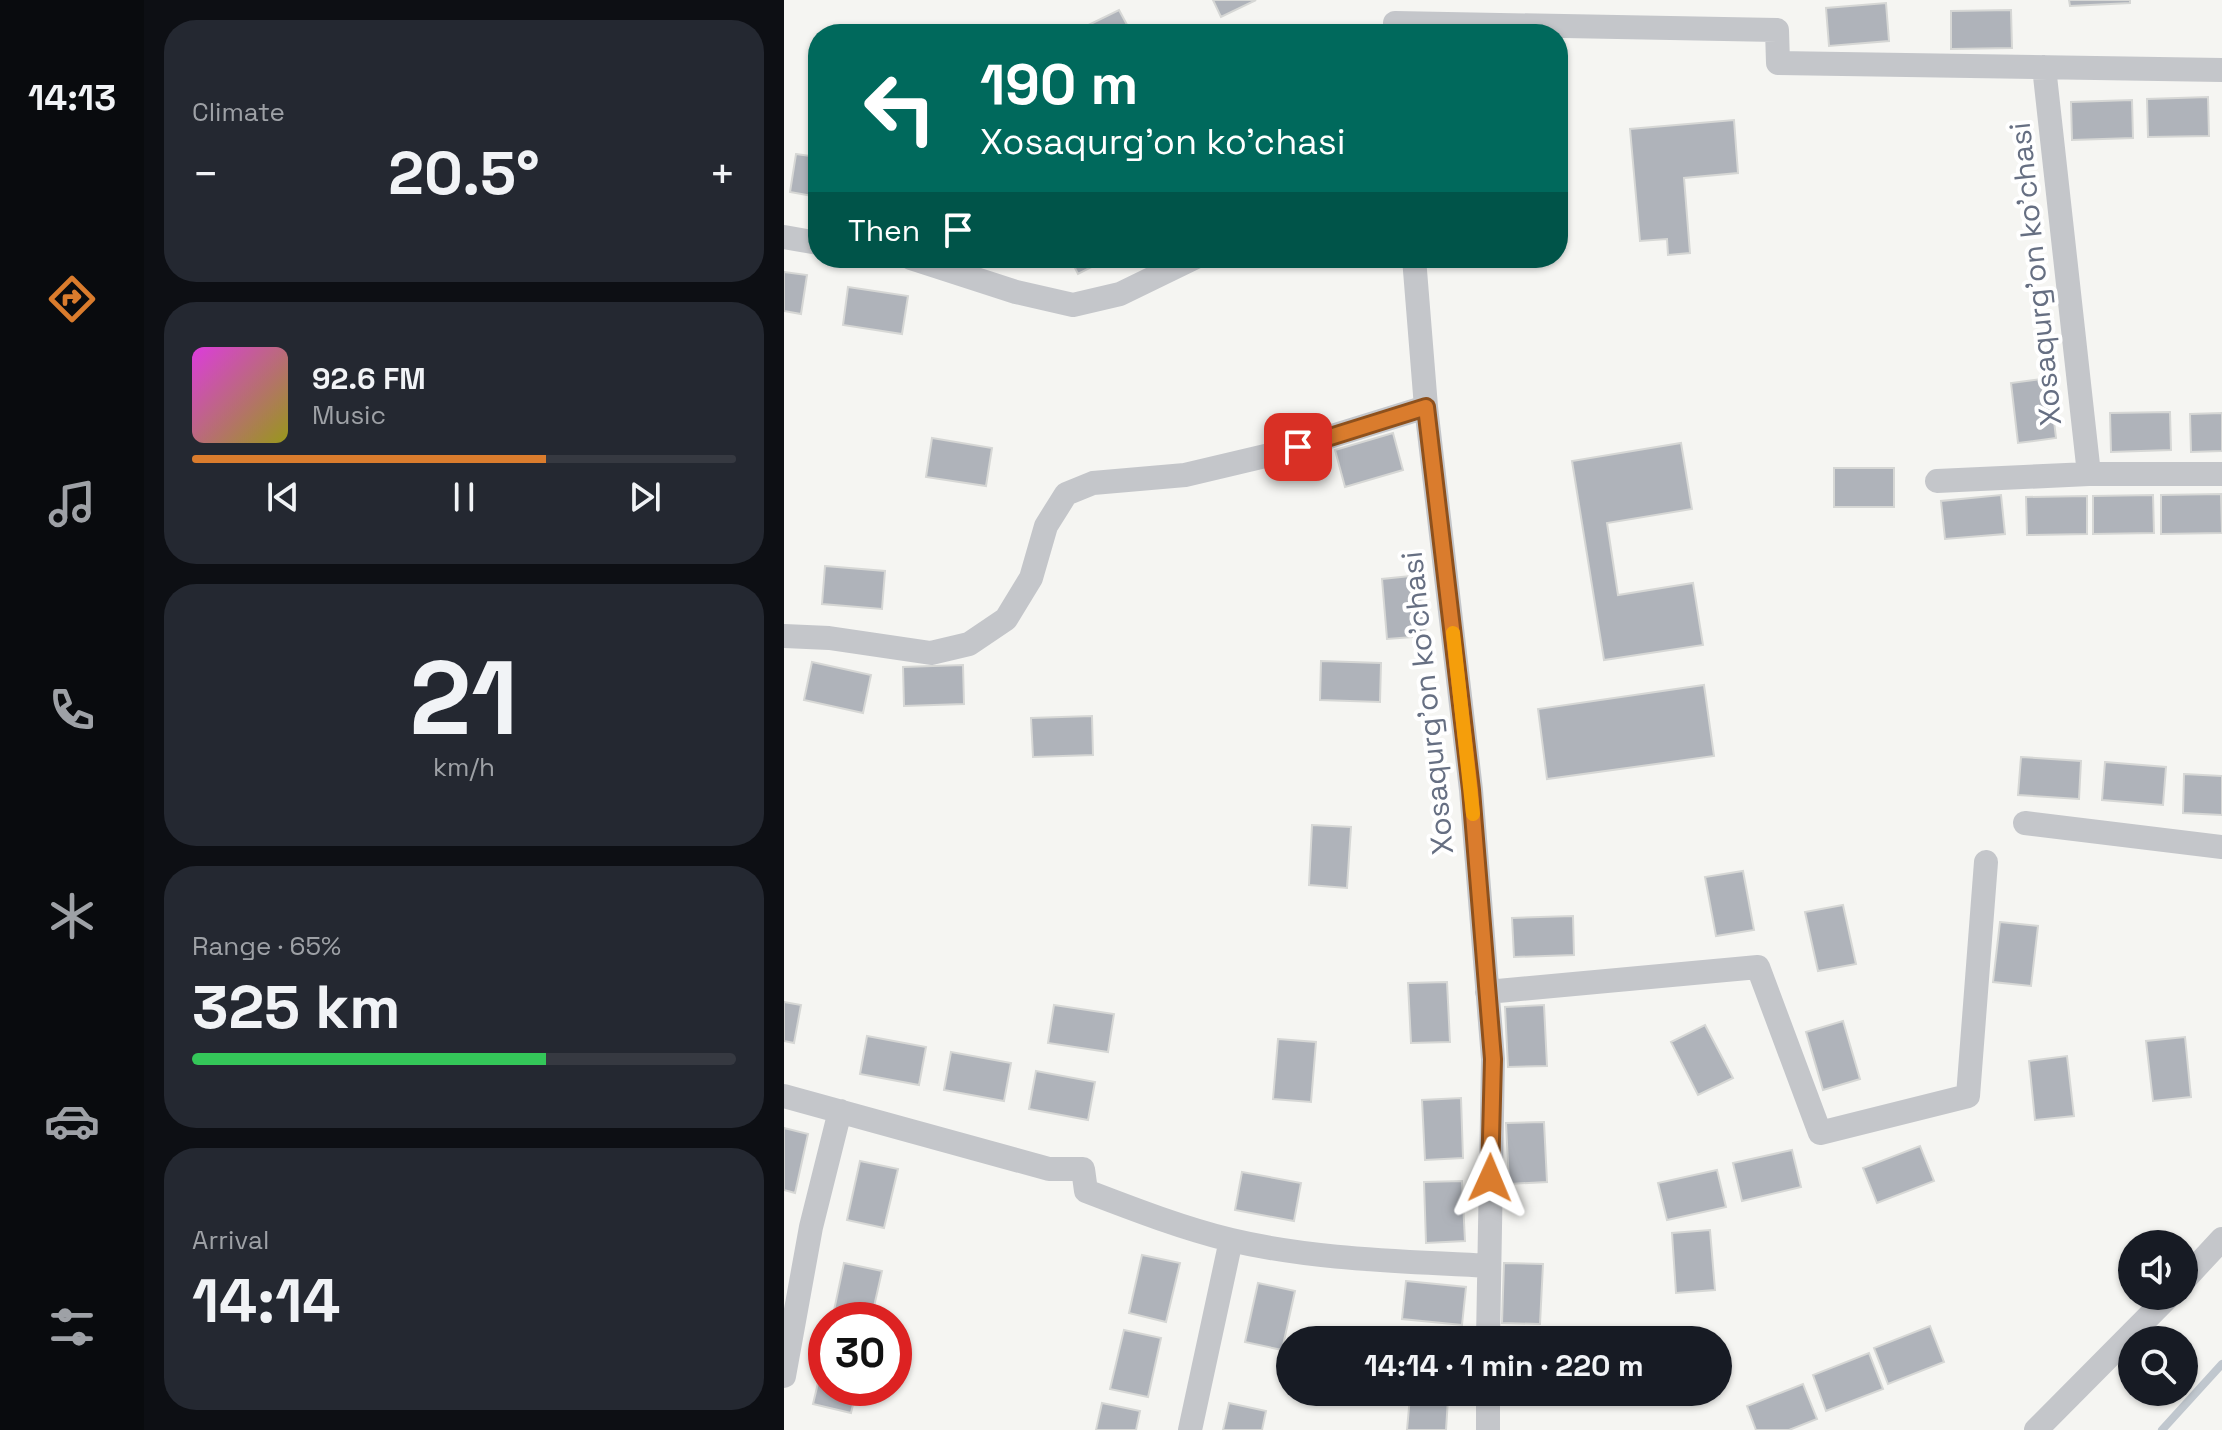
<!DOCTYPE html>
<meta charset="utf-8">
<style>
body{margin:0;font-family:"Space Grotesk",sans-serif;background:#242831;color:#f1f3f6;height:100vh;display:flex;flex-direction:column;font-size:30px;white-space:nowrap}
*{box-sizing:border-box;margin:0}
p{font-size:26px;color:#9ea1a6}
.icon{flex:none;width:44px;height:44px;fill:none;stroke:currentColor;stroke-width:2;stroke-linecap:round;stroke-linejoin:round}
.map{position:relative;flex:1;overflow:hidden}
.sheet{display:flex;flex-direction:column;gap:20px;padding:20px;background:#0d0f14;width:640px}
.sheet>*{flex:none}
.hud{position:absolute;left:24px;top:24px;width:760px;height:244px;border-radius:32px;box-shadow:0 2px 6px #0004;background:#00695c;color:#fff;overflow:hidden}
.tools{position:absolute;left:1334px;top:1230px;display:grid;gap:16px}
.tools a{display:grid;place-items:center;width:80px;height:80px;border-radius:50%;background:#171b24;box-shadow:0 2px 6px #0004;font-size:40px}
.speed{position:absolute;left:24px;top:1302px;display:flex;gap:16px;font-size:40px;font-weight:700;text-align:center}
.speed>*{display:grid;place-content:center;width:104px;height:104px;border-radius:50%;background:#171b24;box-shadow:0 2px 6px #0004;line-height:1}
.speed .limit{border:12px solid #d22;background:#fff;color:#111}
.pin{position:absolute;display:grid;place-items:center;width:68px;height:68px;color:#fff;margin:-34px;border-radius:16px;box-shadow:0 4px 12px #0006}
.me{position:absolute;width:88px;margin:-44px;rotate:1deg;stroke-linejoin:round;filter:drop-shadow(0 0 6px #0008)}
.turn{display:flex;align-items:center;gap:28px;height:168px;padding:0 40px;font-size:36px}
.turn .icon{width:104px;height:104px;stroke-width:2.5}
.turn b{display:block;font-size:56px;line-height:68px}
.then{display:flex;align-items:center;height:76px;padding:0 40px;background:#0003;gap:16px;font-size:30px}
.big{font-size:60px;font-weight:700;line-height:1.1}
.sheet .widget{flex:1;display:flex;flex-direction:column;justify-content:center;gap:12px;min-width:0;padding:0 28px;border-radius:32px;background:#242831}
.sheet .dial{align-items:center;gap:0}
.dial b{font-size:104px;line-height:1}
.song{display:flex;align-items:center;gap:24px}
.cover{width:96px;height:96px;border-radius:12px;background:linear-gradient(135deg,hsl(300 70% 55%),hsl(60 70% 35%))}
.played{height:8px;border-radius:4px;background:linear-gradient(90deg,#da7c2d 65%,#363941 65%)}
.keys{display:flex;justify-content:space-around;direction:ltr}
.heat{display:flex;justify-content:space-between;align-items:center;font-size:44px;direction:ltr}
.charge{height:12px;border-radius:6px;background:linear-gradient(90deg,#34c759 65%,#363941 0)}
.trip{position:absolute;left:492px;top:1326px;width:456px;height:80px;border-radius:40px;background:#171b24;box-shadow:0 2px 6px #0004;font-weight:700;line-height:80px;text-align:center}
main{display:flex;flex:1;min-height:0}
.dock{display:flex;flex-direction:column;width:144px;justify-content:space-around;align-items:center;background:#090b0e;color:#9ea1a6}
.dock .icon{width:56px;height:56px}
.dock .active{color:#da7c2d}
.dock b{font-size:36px;color:#f1f3f6}
.map>svg:first-child{display:block}
</style>
<main>
<nav class="dock">
<b>14:13</b>
<svg class="icon active" aria-label="directions" viewBox="0 0 24 24"><path d="M12 3l9 9-9 9-9-9zM9 14v-3h6M13 9l2 2-2 2"/></svg>
<svg class="icon" aria-label="music" viewBox="0 0 24 24"><path d="M9 18V5l10-2v13"/><circle cx="6" cy="18" r="3"/><circle cx="16" cy="16" r="3"/></svg>
<svg class="icon" aria-label="phone" viewBox="0 0 24 24"><path d="M5 4h4l2 5-3 2q2 4 5 5l2-3 5 2v4C11 20 4 13 5 4z"/></svg>
<svg class="icon" aria-label="climate" viewBox="0 0 24 24"><path d="M12 3v18M4 7l16 10M4 17L20 7"/></svg>
<svg class="icon" aria-label="car" viewBox="0 0 24 24"><path d="M5 17H2v-5l4-1 3-4h7l3 4 3 1v5h-3M9 17h6M6 11h13"/><circle cx="7" cy="17" r="2"/><circle cx="17" cy="17" r="2"/></svg>
<svg class="icon" aria-label="filters" viewBox="0 0 24 24"><path d="M4 7h16M4 17h16"/><circle cx="9" cy="7" r="2"/><circle cx="15" cy="17" r="2"/></svg>
</nav>
<section class="sheet">
<div class="widget"><p>Climate</p>
<div class="heat"><a>−</a><b class="big">20.5°</b><a>+</a></div>
</div>
<div class="widget">
<div class="song"><i class="cover"></i><div><b>92.6 FM</b><p>Music</p></div></div>
<div class="played"></div>
<div class="keys"><svg class="icon" aria-label="previous" viewBox="0 0 24 24"><path d="M18 5L8 12l10 7zM5 5v14"/></svg><svg class="icon" aria-label="pause" viewBox="0 0 24 24"><path d="M8 5v14M16 5v14"/></svg><svg class="icon" aria-label="next" viewBox="0 0 24 24"><path d="M6 5l10 7-10 7zM19 5v14"/></svg></div>
</div>
<div class="widget dial"><b>21</b><p>km/h</p></div>
<div class="widget"><p>Range · 65%</p><b class="big">325 km</b><div class="charge"></div></div>
<div class="widget"><p>Arrival</p><b class="big">14:14</b></div>
</section>
<div class="map">
<svg width="1438" height="1430" viewBox="0 0 1438 1430">
<rect width="100%" height="100%" fill="#f5f5f2"/>
<g fill="none" stroke-linecap="round" stroke-linejoin="round">
<path stroke="#c0c7ce" stroke-width="8" d="M1378 1430 1438 1364"/>
</g>
<path fill="#afb3ba" stroke="#d6d7d5" stroke-width="2" d="M429 0H472L437 17Z
M1285 0H1346V3L1286 6Z
M1102 3 1105 41 1045 46 1042 8Z
M335 10 348 34H286Z
M1227 10 1228 48 1167 49V11Z
M1424 97 1425 136 1364 137 1363 99Z
M1348 100 1349 138 1288 140 1287 102Z
M950 120 954 173 900 178 906 253 884 255 883 239 856 241 846 129Z
M12 154 34 157V197L6 192Z
M286 258H325L294 274Z
M0 272 23 275 17 314 0 311Z
M64 287 124 296 118 334 59 325Z
M1265 378 1272 438 1234 443 1227 383Z
M1386 412 1387 450 1327 452 1326 413Z
M1438 413V451L1407 452 1406 414Z
M609 433 619 470 561 487 551 450Z
M148 438 208 448 202 486 142 477Z
M897 443 908 509 823 523 834 595 909 583 919 645 820 660 788 461Z
M1050 468H1110V507H1050Z
M1437 494 1438 533 1377 534V495Z
M1217 495 1221 534 1161 539 1157 501Z
M1369 495 1370 533 1309 534V496Z
M1303 496V534L1243 535 1242 497Z
M41 566 101 571 98 609 38 604Z
M636 575 642 636 603 639 598 579Z
M537 661 597 663 596 702 536 700Z
M28 662 87 675 79 713 20 700Z
M179 665 180 704 120 706 119 667Z
M920 685 930 756 763 779 754 709Z
M308 716 309 755 249 757 247 718Z
M1237 757 1297 761 1295 799 1234 795Z
M1321 762 1382 767 1379 805 1318 800Z
M1400 774 1438 776V815L1399 813Z
M528 825 567 827 563 888 525 885Z
M959 871 970 930 932 936 921 877Z
M1059 905 1072 964 1034 971 1021 912Z
M789 916 790 955 730 957 728 918Z
M1216 922 1254 926 1247 986 1209 982Z
M663 982 666 1042 627 1043 624 983Z
M0 1002 17 1005 10 1043 0 1041Z
M270 1005 330 1014 324 1052 264 1043Z
M760 1005 763 1066 724 1067 721 1007Z
M1059 1021 1076 1079 1039 1090 1022 1032Z
M921 1025 949 1078 914 1095 887 1042Z
M83 1036 142 1047 135 1085 76 1074Z
M1401 1037 1407 1097 1369 1101 1362 1041Z
M494 1039 532 1042 527 1102 489 1099Z
M167 1052 227 1063 220 1101 160 1090Z
M1283 1056 1290 1116 1251 1120 1245 1061Z
M252 1071 311 1082 304 1120 245 1109Z
M677 1098 679 1158 641 1160 638 1100Z
M760 1122 763 1182 725 1184 722 1123Z
M0 1128 24 1134 11 1193 0 1190Z
M1136 1146 1150 1181 1093 1203 1079 1168Z
M1008 1150 1017 1187 958 1201 949 1163Z
M76 1161 114 1169 100 1228 63 1220Z
M933 1170 942 1207 883 1220 874 1183Z
M458 1172 517 1183 510 1221 451 1210Z
M678 1181 681 1241 642 1243 640 1182Z
M926 1230 931 1290 892 1293 888 1233Z
M358 1255 396 1263 382 1322 345 1313Z
M60 1263 98 1271 87 1320H48Z
M720 1263 759 1264 756 1324 718 1323Z
M622 1281 682 1287 678 1325 618 1319Z
M474 1283 511 1291 498 1350 461 1342Z
M1146 1326 1160 1362 1104 1384 1090 1348Z
M340 1330 377 1338 364 1397 326 1389Z
M42 1349V1388H73L67 1413 29 1404Z
M1085 1353 1099 1389 1042 1411 1029 1375Z
M1019 1384 1033 1419 1005 1430H972L963 1406Z
M626 1396 664 1399 662 1430H623Z
M318 1403 356 1411 352 1430H312Z
M445 1403 482 1411 478 1430H439Z"/>
<g fill="none" stroke-linecap="round" stroke-linejoin="round">
<path stroke="#c4c6ca" stroke-width="24" d="M611 23 993 30 994 63 1438 70
M0 237 34 243
M127 258 232 292 289 305 336 294 410 258
M630 258 642 407 687 790 709 1059 704 1340
M1305 474H1438
M1153 481 1305 474 1260 67
M0 636 45 638 147 653 185 644 222 619 247 578 262 526 282 494 309 483 401 475 490 454 642 407
M1241 823 1438 847
M703 992 974 967 1036 1133 1184 1096 1202 862
M0 1096 265 1169H299L302 1191C349 1209 398 1228 447 1240 531 1260 619 1261 704 1266
M1400 1280 1438 1239
M0 1376 27 1227 56 1111
M406 1430 447 1240
M704 1430V1392
M1252 1430 1385 1296"/>
</g>
<g fill="none" stroke-linecap="round" stroke-linejoin="round">
<g stroke="#8e511d" stroke-width="20">
<path id="route" d="M514 447 642 407 687 790 709 1059 706 1178"/>
</g>
<use href="#route" stroke="#da7c2d" stroke-width="14"/>
<path stroke="#f59e0b" stroke-width="14" d="M669 633 689 814"/>
</g>
<g text-anchor="middle" dominant-baseline="central" stroke-width="8" stroke-linejoin="round" paint-order="stroke">
<g font-size="30" fill="#666f82" stroke="#fff">
<text transform="translate(1251 274) rotate(-96)">Xosaqurg'on ko'chasi</text>
<text transform="translate(643 703) rotate(-96)">Xosaqurg'on ko'chasi</text>
</g>
</g>
</svg>
<div class="tools">
<a><svg class="icon" aria-label="sound" viewBox="0 0 24 24"><path d="M4 9h4l5-4v14l-5-4H4zM17 9q2 3 0 6"/></svg></a>
<a><svg class="icon" aria-label="search" viewBox="0 0 24 24"><circle cx="10" cy="10" r="6"/><path d="M15 15l6 6"/></svg></a>
</div>
<div class="speed"><div class="limit">30</div></div>
<div class="pin" style="left:514px;top:447px;background:#d93025"><svg class="icon" aria-label="arrive" viewBox="0 0 24 24"><path d="M6 21V4h12l-3 4 3 4H6"/></svg></div>
<svg class="me" style="left:706px;top:1178px" viewBox="-20 -20 40 40"><path d="M0-17L14 15 0 8-14 15z" fill="#da7c2d" stroke="#fff" stroke-width="4"/></svg>
<div class="trip">14:14 · 1 min · 220 m</div>
<div class="hud">
<div class="turn"><svg class="icon" aria-label="left" viewBox="0 0 24 24"><path d="M17 20v-9H6M10 6l-5 5 5 5"/></svg><div><b>190 m</b>Xosaqurg'on ko'chasi</div></div>
<div class="then">Then<svg class="icon" aria-label="arrive" viewBox="0 0 24 24"><path d="M6 21V4h12l-3 4 3 4H6"/></svg></div>
</div>
</div>
</main>
